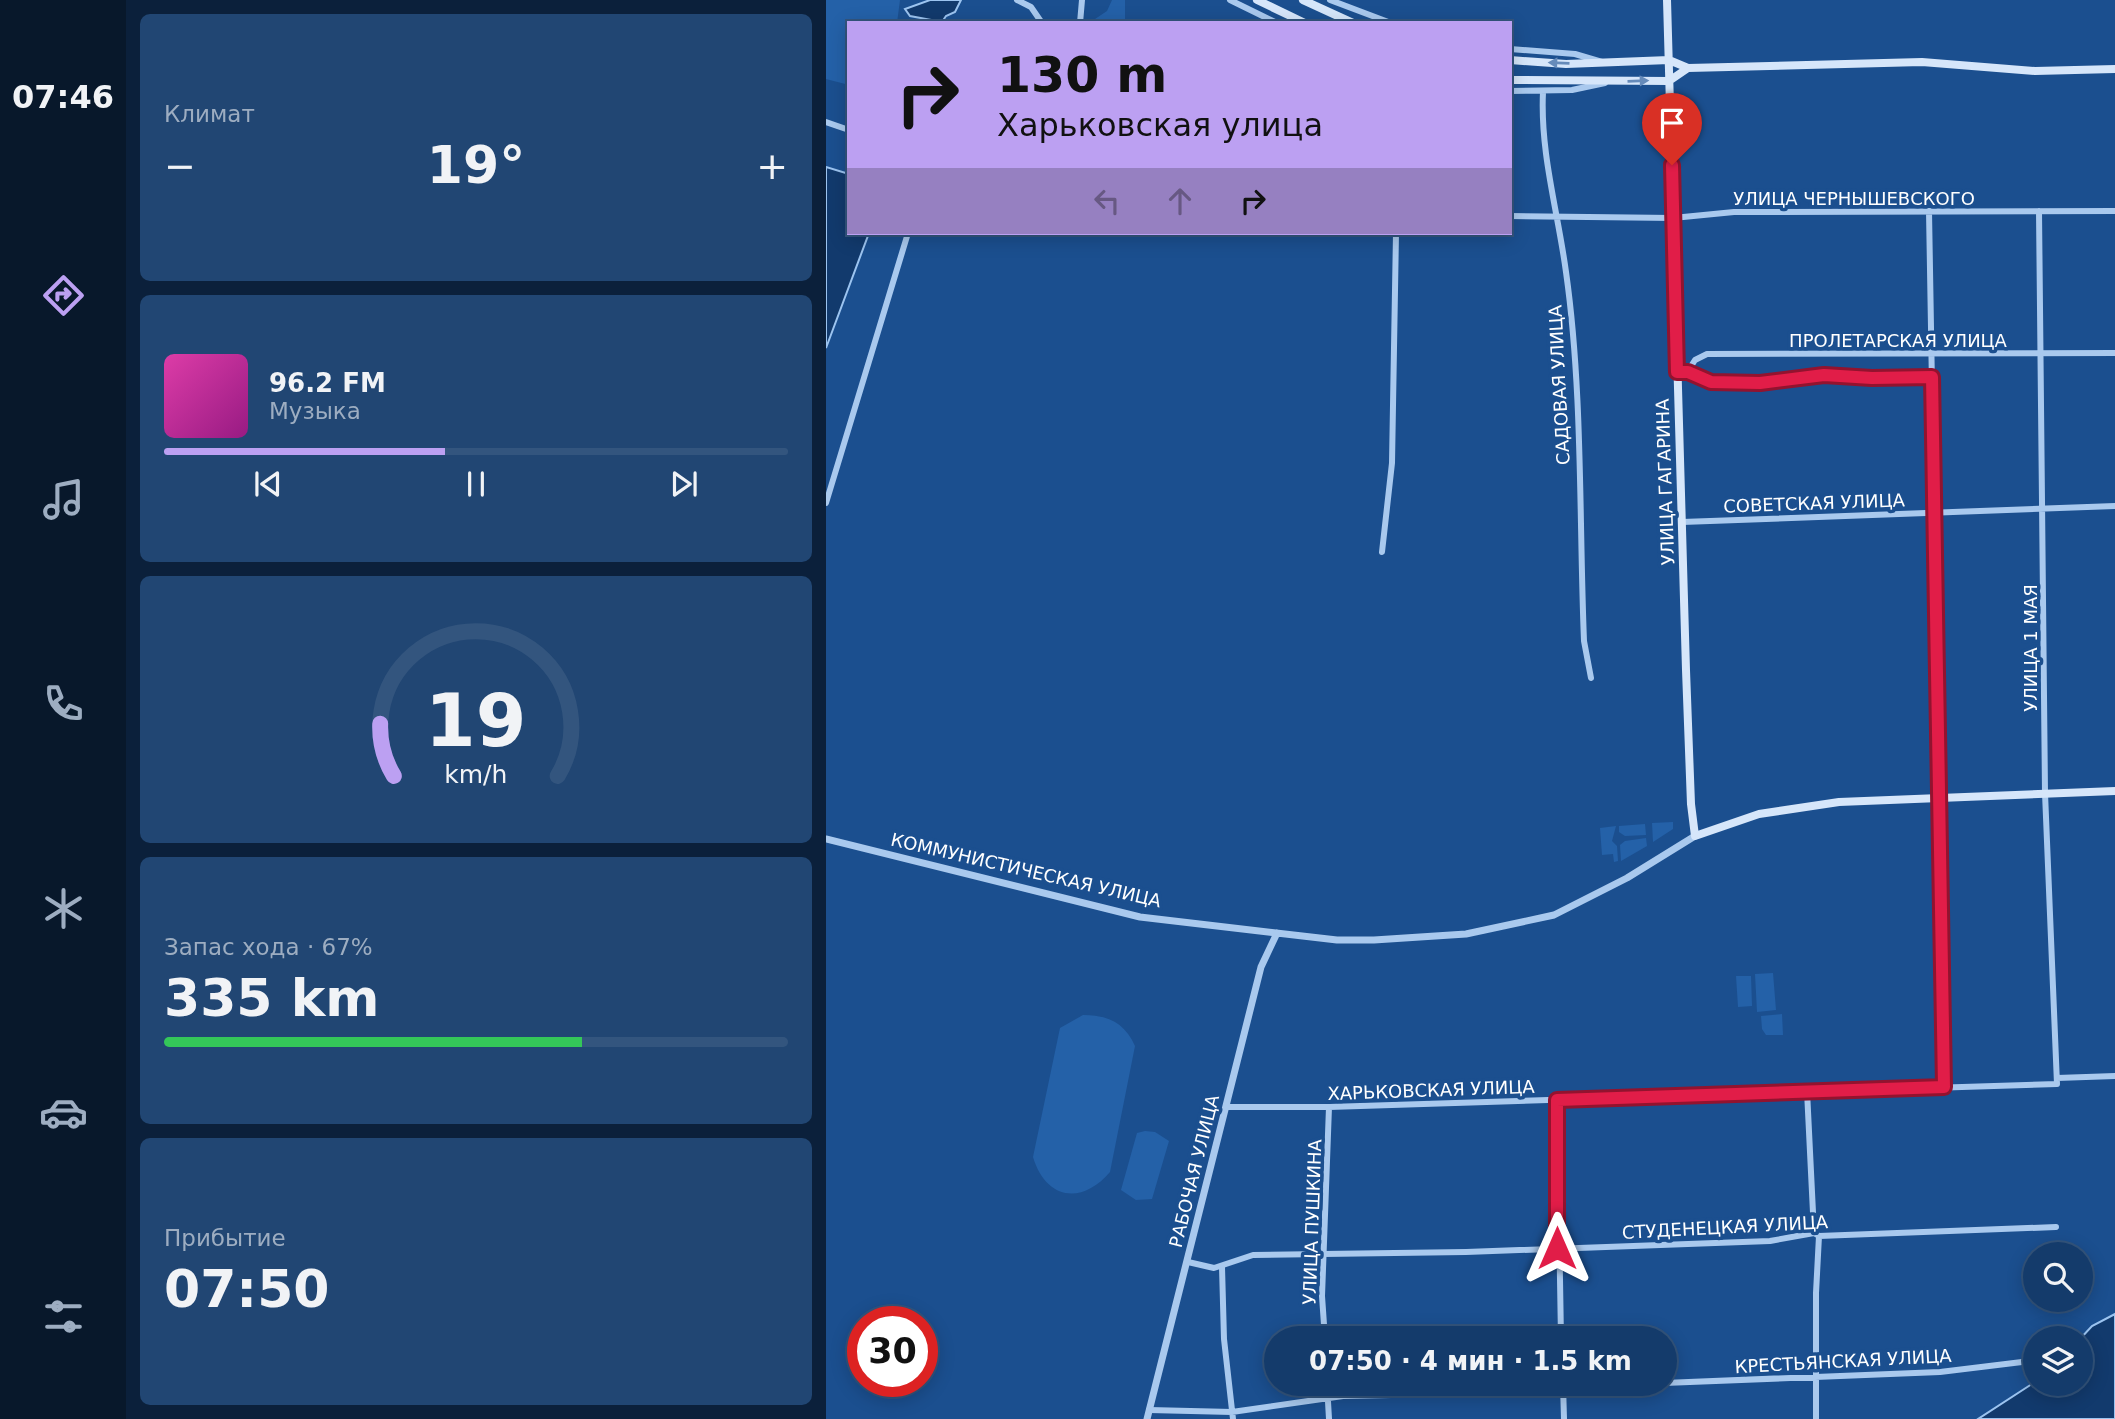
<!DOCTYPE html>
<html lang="ru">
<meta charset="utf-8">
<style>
body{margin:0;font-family:"DejaVu Sans",sans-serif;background:#214673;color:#f1f3f6;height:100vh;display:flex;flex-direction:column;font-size:26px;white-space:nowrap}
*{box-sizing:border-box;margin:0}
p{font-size:23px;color:#9dadc1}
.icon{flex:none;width:38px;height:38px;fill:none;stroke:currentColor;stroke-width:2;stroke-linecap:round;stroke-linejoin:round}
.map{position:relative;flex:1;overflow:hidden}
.sheet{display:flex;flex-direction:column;gap:14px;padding:14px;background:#0b203b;width:700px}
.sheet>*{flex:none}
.guide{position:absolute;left:21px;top:21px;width:665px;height:214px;border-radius:0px;box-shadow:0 4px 18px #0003,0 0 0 2px #33557e;background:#bca0f2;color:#111;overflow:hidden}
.controls{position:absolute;left:1197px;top:1242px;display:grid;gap:14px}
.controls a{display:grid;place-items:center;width:70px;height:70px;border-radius:50%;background:#143b6b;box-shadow:0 4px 18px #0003,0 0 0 2px #33557e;font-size:35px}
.speed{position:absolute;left:21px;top:1306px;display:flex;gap:14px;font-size:35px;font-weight:700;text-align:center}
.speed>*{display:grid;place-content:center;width:91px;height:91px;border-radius:50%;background:#143b6b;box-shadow:0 4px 18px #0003,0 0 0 2px #33557e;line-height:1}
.speed .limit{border:10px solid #d22;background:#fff;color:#111}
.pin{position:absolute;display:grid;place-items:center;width:60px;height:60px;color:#fff;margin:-72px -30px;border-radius:50% 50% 50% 0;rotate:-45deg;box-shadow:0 0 7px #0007}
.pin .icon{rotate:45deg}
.me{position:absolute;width:77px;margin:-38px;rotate:0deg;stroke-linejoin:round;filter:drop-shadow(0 0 5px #0008)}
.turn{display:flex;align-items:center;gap:24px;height:147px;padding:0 35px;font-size:32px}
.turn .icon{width:91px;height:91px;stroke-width:2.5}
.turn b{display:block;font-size:49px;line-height:60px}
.lanes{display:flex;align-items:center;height:66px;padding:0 35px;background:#0003;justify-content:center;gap:35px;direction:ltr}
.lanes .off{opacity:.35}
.big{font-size:52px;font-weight:700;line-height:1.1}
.sheet .widget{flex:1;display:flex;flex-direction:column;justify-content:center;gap:10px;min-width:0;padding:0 24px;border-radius:10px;background:#214673}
.sheet .dial{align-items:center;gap:0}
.dial svg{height:182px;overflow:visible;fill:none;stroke:#33557e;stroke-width:7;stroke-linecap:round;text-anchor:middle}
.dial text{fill:#f1f3f6;stroke:none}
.song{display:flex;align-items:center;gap:21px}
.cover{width:84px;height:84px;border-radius:10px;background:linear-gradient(135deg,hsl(320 70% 55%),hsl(310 70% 35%))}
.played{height:7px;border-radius:4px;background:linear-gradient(90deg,#bca0f2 45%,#33557e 45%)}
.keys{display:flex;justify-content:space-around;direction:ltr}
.heat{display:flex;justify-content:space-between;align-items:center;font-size:38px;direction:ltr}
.charge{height:10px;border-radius:5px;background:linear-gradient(90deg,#34c759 67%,#33557e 0)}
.trip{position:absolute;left:438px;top:1326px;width:413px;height:70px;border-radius:35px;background:#143b6b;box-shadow:0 4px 18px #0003,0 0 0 2px #33557e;font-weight:700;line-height:70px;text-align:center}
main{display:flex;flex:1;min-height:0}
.tabs{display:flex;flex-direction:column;width:126px;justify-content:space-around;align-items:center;background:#08182b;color:#9dadc1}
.tabs .icon{width:49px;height:49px}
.tabs .selected{color:#bca0f2}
.tabs b{font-size:32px;color:#f1f3f6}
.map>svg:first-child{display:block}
</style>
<main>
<nav class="tabs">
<b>07:46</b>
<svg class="icon selected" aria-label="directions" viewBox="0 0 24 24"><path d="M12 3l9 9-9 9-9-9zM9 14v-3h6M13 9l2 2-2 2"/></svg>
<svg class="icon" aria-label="music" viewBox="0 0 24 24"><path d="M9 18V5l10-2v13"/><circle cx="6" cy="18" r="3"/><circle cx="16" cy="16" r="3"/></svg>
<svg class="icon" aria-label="phone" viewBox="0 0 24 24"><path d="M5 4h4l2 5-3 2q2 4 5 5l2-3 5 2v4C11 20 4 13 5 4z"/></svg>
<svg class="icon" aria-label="climate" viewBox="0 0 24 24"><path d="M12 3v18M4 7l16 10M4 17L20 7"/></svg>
<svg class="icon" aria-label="car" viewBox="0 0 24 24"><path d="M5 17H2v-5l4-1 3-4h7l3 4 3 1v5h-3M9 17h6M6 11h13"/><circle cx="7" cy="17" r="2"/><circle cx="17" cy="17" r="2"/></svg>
<svg class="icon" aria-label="filters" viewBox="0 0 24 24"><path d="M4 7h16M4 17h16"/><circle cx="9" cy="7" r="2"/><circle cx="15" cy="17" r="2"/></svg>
</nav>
<section class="sheet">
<div class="widget"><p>Климат</p>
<div class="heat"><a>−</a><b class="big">19°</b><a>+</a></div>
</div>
<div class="widget">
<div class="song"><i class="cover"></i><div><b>96.2 FM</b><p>Музыка</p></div></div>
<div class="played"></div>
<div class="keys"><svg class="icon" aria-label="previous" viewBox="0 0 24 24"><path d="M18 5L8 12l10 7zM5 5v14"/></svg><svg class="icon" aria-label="pause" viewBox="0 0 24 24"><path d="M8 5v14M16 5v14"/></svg><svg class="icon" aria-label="next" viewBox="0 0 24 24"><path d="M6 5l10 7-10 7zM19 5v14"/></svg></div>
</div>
<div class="widget dial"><svg viewBox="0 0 100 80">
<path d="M14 69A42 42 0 1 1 86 69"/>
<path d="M14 69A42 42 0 0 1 8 46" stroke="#bca0f2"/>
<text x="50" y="56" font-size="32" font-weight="700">19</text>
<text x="50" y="72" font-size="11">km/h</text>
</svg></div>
<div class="widget"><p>Запас хода · 67%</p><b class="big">335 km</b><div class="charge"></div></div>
<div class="widget"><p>Прибытие</p><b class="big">07:50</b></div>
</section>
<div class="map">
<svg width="1289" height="1419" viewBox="0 0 1289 1419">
<rect width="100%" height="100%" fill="#1b4f8f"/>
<path fill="#2461a8" d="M0 0H74L71 23H23V85L0 79Z
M286 0H299V23H263L281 11Z
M847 822V829L827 842 826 823Z
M819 824 820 835 799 836 793 832V826Z
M790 826 786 841 791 846 792 861 788 862 787 854 776 855 774 828Z
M820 838 821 846 795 861 794 845 799 841Z
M947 973 950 1010 931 1012 929 974Z
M910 976H925L926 1006 912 1007Z
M956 1014 957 1035H940L936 1029 935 1016Z
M257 1015C282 1015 299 1023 309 1046L284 1172C256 1205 220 1200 207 1157L234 1028Z
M319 1131 329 1132 343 1141 326 1199 310 1200 295 1190 311 1133Z"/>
<path fill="#123a6d" stroke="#9cc4f0" stroke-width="2" d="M104 0H135L129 12 120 16 116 22 84 16 79 9Z
M0 167 23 174V233H43L0 348Z
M1289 1314V1419H1152L1209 1382V1384H1255L1254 1339 1266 1326Z"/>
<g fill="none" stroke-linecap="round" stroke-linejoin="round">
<path stroke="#a9c9ee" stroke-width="6" d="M191 0 205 7 216 23
M404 0 451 23
M504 0 565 23
M254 23 256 0
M684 49 749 54 776 62
M684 91 746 90 779 83
M717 92C714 153 732 212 740 272 757 392 753 520 758 641L765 678
M0 122 23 130
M1103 211 1118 1087
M684 216 847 218 908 212 1289 211
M862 371 885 382 934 383 998 375 1046 378 1106 377
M851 372 862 371 869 360 881 354 1289 353
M0 503 82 233
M856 522 1289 506
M556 552 566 463 570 233
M1231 1078 1289 1076
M981 1091 988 1233
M731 1100 735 1339
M400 1107H503L1231 1084 1219 793 1213 211
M362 1262 388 1268 427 1255 640 1252 944 1241 988 1233 993 1236 1230 1227
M396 1267 398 1339 407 1419
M499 1339 496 1296 503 1107
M838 1383 1114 1372 1196 1362
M501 1384 503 1419
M737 1384 738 1419
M323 1410 406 1412 517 1396 662 1393 728 1384
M990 1419V1293L993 1236"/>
<path stroke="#a9c9ee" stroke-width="7" d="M0 839 314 917 511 940H548L640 934 728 915 801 878 869 836
M321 1419 435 967 451 933"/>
<path stroke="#d6e6fa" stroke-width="8" d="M431 0 479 23
M477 0 527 23
M841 0 860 670 865 804 869 836 933 814 1013 802 1289 791
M684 60 740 64 843 60 862 68 1096 62 1209 71 1289 69
M684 80 843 81
M843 81 862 68"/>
</g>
<defs><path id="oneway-solid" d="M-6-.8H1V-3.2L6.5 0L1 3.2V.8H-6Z" transform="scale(1.75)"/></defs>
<g fill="#668bba">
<use href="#oneway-solid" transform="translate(733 63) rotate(-178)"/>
<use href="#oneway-solid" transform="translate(812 81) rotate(-2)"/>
</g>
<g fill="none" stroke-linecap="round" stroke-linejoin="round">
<g stroke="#92132f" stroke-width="18">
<path id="route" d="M731 1248V1100L1118 1087 1106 377 1046 378 998 375 934 383 885 382 862 372H851L846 165"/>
</g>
<use href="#route" stroke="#e11d48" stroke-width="12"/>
</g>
<g text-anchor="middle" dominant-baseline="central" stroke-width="7" stroke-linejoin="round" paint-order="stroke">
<g font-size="18" fill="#fff" stroke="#1b4f8f">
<text x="1028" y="198">УЛИЦА ЧЕРНЫШЕВСКОГО</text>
<text x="1072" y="340">ПРОЛЕТАРСКАЯ УЛИЦА</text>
<text transform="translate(733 385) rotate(-93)">САДОВАЯ УЛИЦА</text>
<text transform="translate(839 482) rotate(-92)">УЛИЦА ГАГАРИНА</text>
<text transform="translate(988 503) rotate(-2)">СОВЕТСКАЯ УЛИЦА</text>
<text transform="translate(1204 648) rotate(-90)">УЛИЦА 1 МАЯ</text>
<text transform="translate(200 870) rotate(13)">КОММУНИСТИЧЕСКАЯ УЛИЦА</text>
<text transform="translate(605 1090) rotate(-2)">ХАРЬКОВСКАЯ УЛИЦА</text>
<text transform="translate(368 1171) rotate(-76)">РАБОЧАЯ УЛИЦА</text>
<text transform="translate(486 1222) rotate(-88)">УЛИЦА ПУШКИНА</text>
<text transform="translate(899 1227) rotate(-3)">СТУДЕНЕЦКАЯ УЛИЦА</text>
<text transform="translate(1017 1361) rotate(-3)">КРЕСТЬЯНСКАЯ УЛИЦА</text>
</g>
</g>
</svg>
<div class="controls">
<a><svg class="icon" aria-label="search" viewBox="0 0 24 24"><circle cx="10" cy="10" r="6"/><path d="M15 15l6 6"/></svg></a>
<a><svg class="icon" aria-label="layers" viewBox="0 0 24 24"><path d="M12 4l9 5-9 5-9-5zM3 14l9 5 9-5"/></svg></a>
</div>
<div class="speed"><div class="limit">30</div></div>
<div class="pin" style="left:846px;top:165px;background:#d93025"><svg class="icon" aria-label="arrive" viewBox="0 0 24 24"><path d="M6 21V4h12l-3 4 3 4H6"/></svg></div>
<svg class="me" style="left:731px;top:1248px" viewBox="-20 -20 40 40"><path d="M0-17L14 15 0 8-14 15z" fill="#e11d48" stroke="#fff" stroke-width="4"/></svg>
<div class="trip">07:50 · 4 мин · 1.5 km</div>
<div class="guide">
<div class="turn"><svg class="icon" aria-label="right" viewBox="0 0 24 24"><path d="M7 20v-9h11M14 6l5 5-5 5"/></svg><div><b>130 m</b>Харьковская улица</div></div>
<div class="lanes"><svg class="icon off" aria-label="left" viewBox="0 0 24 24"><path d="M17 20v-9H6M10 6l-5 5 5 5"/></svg><svg class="icon off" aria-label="ahead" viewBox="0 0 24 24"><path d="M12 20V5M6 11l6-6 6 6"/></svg><svg class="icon" aria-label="right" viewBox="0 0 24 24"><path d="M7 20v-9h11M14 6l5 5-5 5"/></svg></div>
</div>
</div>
</main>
